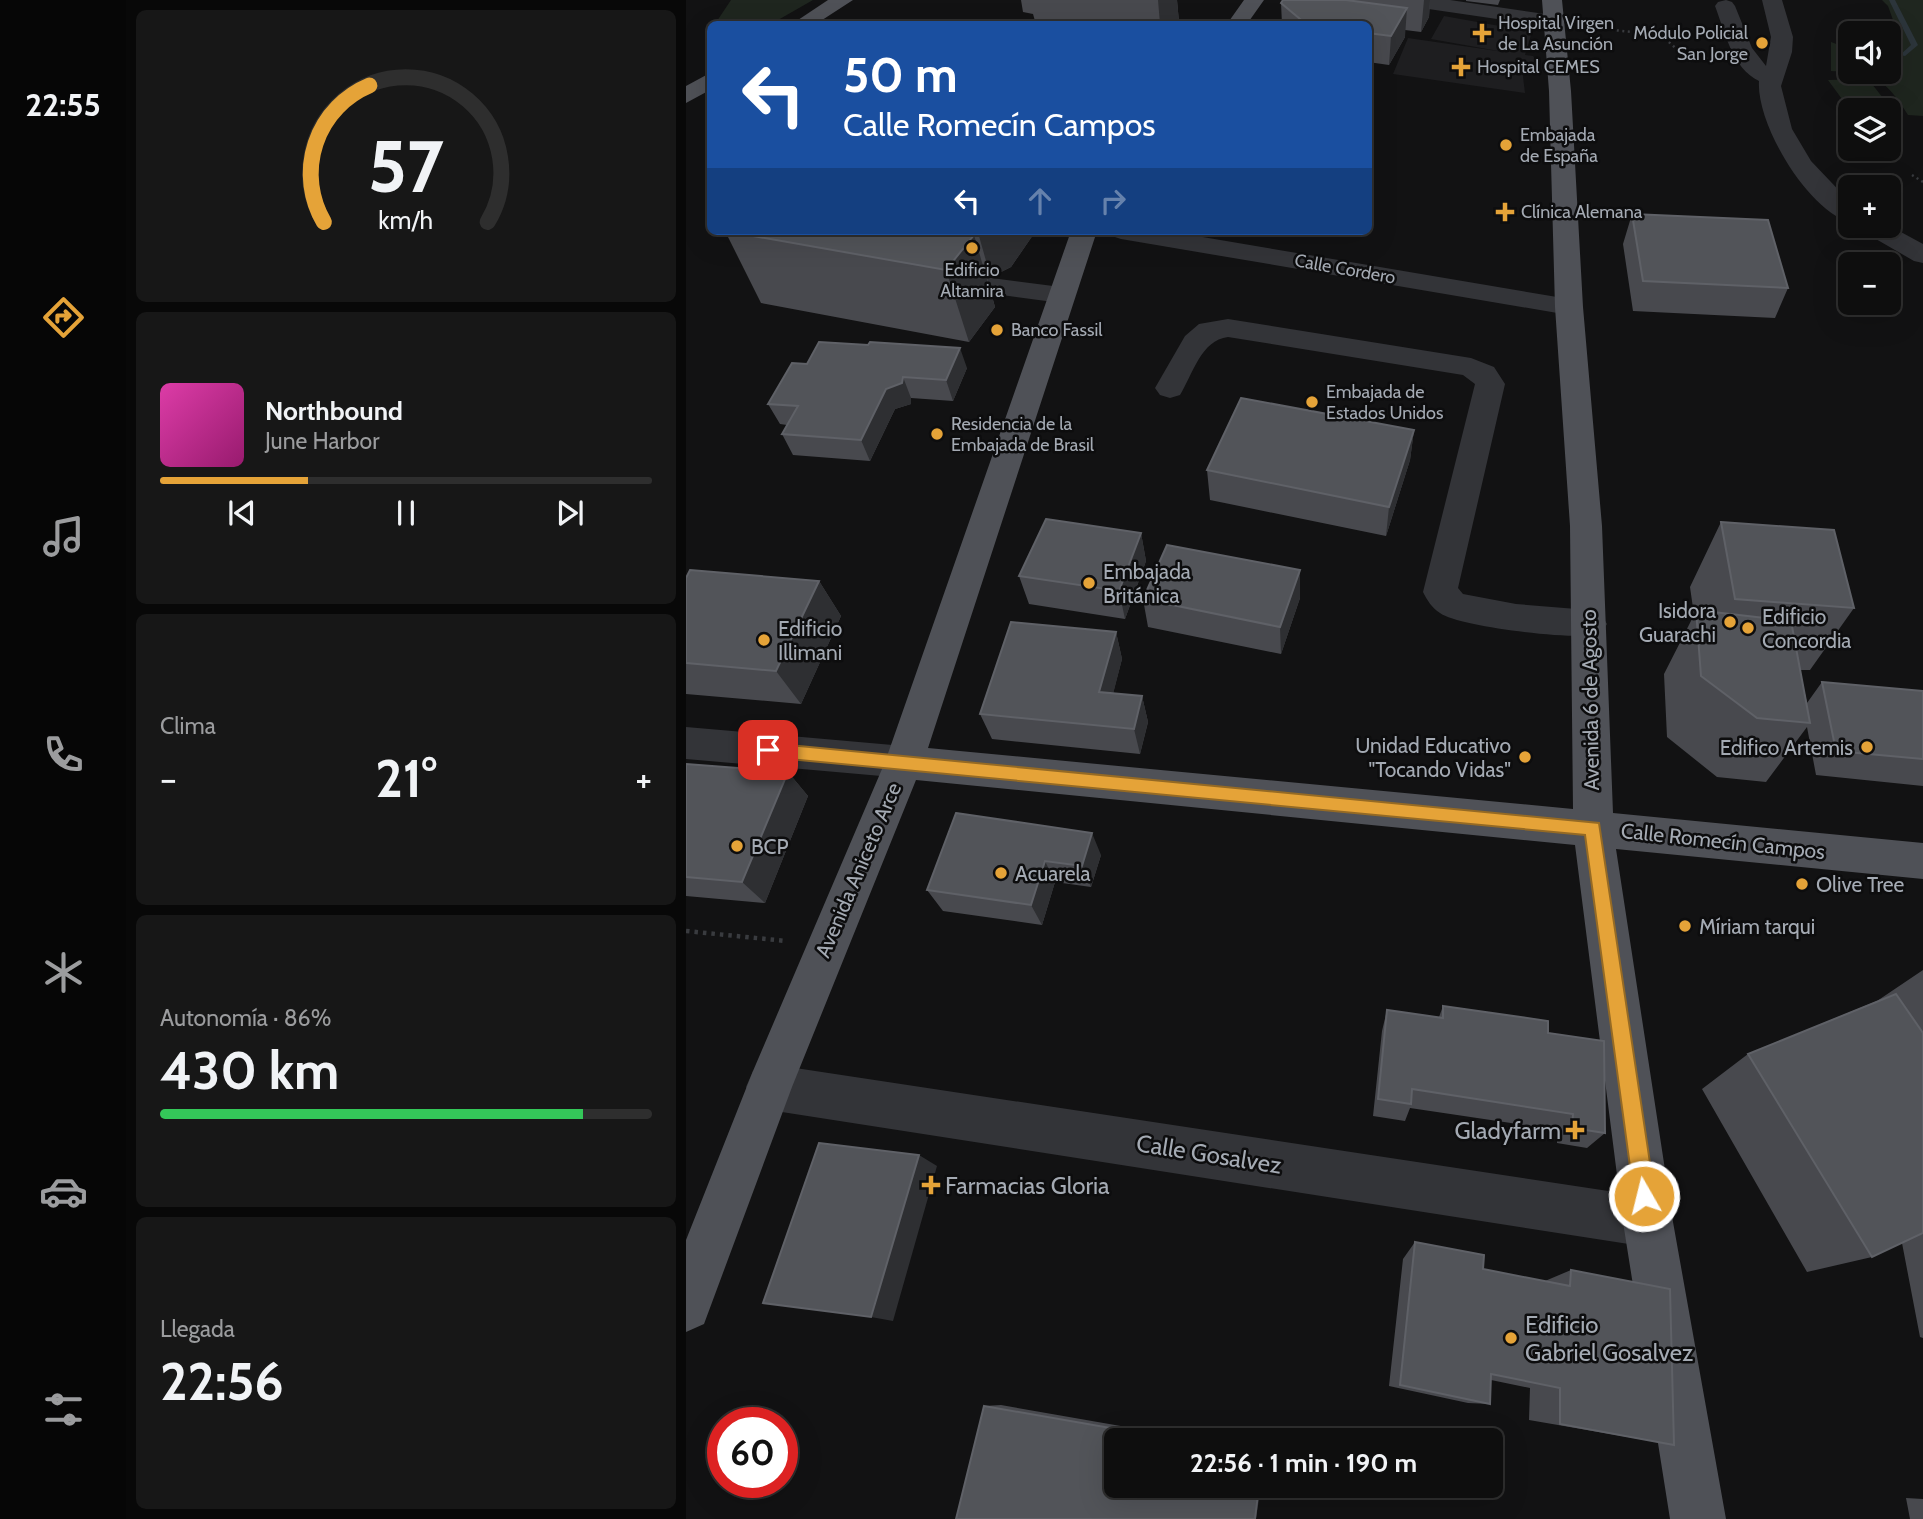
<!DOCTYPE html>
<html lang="es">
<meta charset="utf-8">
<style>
body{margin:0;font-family:Cabin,sans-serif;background:#171717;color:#f1f3f6;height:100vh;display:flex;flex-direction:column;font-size:26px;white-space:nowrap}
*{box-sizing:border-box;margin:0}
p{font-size:23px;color:#9b9c9e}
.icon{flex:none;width:38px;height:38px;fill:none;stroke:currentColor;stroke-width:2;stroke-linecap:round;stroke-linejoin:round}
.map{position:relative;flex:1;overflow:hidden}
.drawer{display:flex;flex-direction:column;gap:10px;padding:10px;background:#080808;width:560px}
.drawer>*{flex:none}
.banner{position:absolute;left:21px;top:21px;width:665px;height:214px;border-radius:10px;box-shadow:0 7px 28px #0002,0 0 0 2px #2e2e2e;background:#1a4fa0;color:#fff;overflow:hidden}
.buttons{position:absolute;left:1152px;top:21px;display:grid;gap:14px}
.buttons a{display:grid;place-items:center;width:63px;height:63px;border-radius:10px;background:#0e0e0e;box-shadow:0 7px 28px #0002,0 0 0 2px #2e2e2e;font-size:35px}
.speed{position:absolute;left:21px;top:1407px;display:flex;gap:14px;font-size:35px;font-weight:700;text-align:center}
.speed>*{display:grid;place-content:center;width:91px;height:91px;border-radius:50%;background:#0e0e0e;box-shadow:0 7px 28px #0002,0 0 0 2px #2e2e2e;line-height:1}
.speed .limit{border:10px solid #d22;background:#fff;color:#111}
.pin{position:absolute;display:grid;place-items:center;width:60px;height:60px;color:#fff;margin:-30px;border-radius:14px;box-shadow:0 4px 10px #0006}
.me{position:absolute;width:77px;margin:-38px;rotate:352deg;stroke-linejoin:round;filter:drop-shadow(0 0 5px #0008)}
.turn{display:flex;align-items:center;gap:24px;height:147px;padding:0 21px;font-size:32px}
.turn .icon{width:91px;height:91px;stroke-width:2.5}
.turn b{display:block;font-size:49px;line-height:60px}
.lanes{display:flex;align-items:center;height:66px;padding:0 21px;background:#0003;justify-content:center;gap:35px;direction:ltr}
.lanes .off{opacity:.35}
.big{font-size:52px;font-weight:700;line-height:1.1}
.drawer .widget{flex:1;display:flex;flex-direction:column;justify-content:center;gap:10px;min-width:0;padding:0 24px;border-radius:10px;background:#171717}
.drawer .dial{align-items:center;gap:0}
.dial svg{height:182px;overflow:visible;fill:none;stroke:#2e2e2e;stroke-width:7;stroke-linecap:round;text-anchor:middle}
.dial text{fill:#f1f3f6;stroke:none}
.song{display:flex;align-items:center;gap:21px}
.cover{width:84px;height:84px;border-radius:10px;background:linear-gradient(135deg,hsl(320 70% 55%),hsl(320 70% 35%))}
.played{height:7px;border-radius:4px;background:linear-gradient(90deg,#e5a338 30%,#2e2e2e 30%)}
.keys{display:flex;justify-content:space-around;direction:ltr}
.heat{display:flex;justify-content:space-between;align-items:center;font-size:38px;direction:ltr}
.charge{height:10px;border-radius:5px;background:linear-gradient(90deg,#34c759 86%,#2e2e2e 0)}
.trip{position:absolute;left:418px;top:1428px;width:399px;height:70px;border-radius:10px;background:#0e0e0e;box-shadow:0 7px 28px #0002,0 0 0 2px #2e2e2e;font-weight:700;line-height:70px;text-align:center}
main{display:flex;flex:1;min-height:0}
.tabs{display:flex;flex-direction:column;width:126px;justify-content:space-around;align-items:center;background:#060606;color:#9b9c9e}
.tabs .icon{width:49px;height:49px}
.tabs .current{color:#e5a338}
.tabs b{font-size:32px;color:#f1f3f6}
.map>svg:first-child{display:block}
</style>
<main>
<nav class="tabs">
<b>22:55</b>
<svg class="icon current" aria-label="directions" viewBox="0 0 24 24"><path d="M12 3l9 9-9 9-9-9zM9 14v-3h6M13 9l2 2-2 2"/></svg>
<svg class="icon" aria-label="music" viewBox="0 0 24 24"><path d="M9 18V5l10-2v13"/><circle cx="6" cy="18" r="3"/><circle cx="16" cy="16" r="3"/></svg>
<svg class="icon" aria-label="phone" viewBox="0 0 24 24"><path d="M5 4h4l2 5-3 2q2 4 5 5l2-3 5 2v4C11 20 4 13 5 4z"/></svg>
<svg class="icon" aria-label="climate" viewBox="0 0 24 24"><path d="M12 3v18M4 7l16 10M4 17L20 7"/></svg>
<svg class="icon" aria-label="car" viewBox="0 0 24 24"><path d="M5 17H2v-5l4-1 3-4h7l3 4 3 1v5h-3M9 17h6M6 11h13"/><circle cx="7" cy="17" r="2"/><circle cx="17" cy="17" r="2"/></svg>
<svg class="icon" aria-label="filters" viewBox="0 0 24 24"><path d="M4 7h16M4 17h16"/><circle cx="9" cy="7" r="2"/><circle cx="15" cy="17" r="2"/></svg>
</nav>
<section class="drawer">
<div class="widget dial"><svg viewBox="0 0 100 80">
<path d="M14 69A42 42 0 1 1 86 69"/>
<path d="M14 69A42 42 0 0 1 34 9" stroke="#e5a338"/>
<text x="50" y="56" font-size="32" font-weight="700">57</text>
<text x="50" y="72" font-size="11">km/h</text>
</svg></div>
<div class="widget">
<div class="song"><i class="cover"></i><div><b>Northbound</b><p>June Harbor</p></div></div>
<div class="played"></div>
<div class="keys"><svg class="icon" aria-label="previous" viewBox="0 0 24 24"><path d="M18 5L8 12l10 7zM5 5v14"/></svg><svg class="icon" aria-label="pause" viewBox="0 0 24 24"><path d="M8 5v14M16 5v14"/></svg><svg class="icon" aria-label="next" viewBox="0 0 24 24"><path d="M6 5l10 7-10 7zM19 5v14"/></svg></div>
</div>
<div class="widget"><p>Clima</p>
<div class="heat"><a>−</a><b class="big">21°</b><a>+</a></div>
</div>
<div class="widget"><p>Autonomía · 86%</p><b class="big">430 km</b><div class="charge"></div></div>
<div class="widget"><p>Llegada</p><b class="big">22:56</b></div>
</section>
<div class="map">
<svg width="1237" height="1519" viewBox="0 0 1237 1519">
<rect width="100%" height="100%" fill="#121213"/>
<path fill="#1e1e20" d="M758 16 842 31 845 35 839 55 847 56 851 62 836 69 839 93 707 74 722 38 818 52 745 39Z"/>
<path fill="#1f261f" d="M45 0H127L85 24H29Z
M1196 0H1237V116L1222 115C1198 77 1189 74 1145 71V42L1164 49V72H1202V63L1210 65 1216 45 1202 6Z
M1182 79 1212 117 1202 118V110H1164L1142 80Z"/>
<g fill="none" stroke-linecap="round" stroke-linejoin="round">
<path fill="#2c353b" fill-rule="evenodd" d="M1203 0H1209L1232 45 1219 56 1214 55 1225 45Z"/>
<path stroke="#393b3f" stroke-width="2.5" stroke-dasharray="2 3.5" stroke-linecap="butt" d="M898 27 975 35 1004 61 1025 57
M1226 175 1237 182"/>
<path stroke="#393b3f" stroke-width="4.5" stroke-dasharray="3.5 5" stroke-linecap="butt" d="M0 931 100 941"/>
<path fill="#333438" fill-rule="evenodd" d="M712 0H764L866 15 873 17 876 21 873 25 866 27 722 6 715 4Z
M1040 0 1046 2 1049 6 1066 48 1080 66 1085 37 1076 0H1096L1107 37 1106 52 1095 86 1106 129 1125 161 1164 202V222C1122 211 1070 124 1073 81 1046 68 1039 32 1029 6L1032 2Z
M1202 225 1237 244V263L1228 261 1176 231 1172 226Z
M422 231H481L883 299 893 301 897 307 893 313 883 315 435 239 426 236Z
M252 271 375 287 385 289 389 295 385 301 375 303 242 285 238 279 242 273Z
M542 319 785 358 808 367 819 384 772 588 777 594 830 604 903 610 915 614 921 624 915 634C893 641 773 627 754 613 746 608 741 600 737 592L789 384 777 375 542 337C515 340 507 374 494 395L484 398 474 395 469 388 499 336 513 324Z
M0 727 218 746 232 750 237 762 232 774 218 778 0 759Z
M83 1064 962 1197 980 1204 987 1222 980 1240 962 1247 83 1110 67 1103 60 1087 67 1071Z"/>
<path fill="#4f5157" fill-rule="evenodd" d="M142 0H167L130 24H106Z
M558 0H578L561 24H541Z
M856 0H876L885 91 897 307 916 526 927 813 1237 843V879L930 849 987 1222 1040 1519H984L937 1222 889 845 230 780 106 1087 18 1324 0 1332V1240L67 1071 199 762 385 231H411L242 748 887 809 884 526 869 307 863 91Z
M24 73V90L0 103V86Z"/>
</g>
<path fill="#48494e" d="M335 0H491L493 22 491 24H373L349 21 347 14 337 12Z
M597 0H744L743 17 735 32 719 30V37L703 65 682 62V24H596L595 3Z
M780 0H814L812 5 780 1Z
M946 214 1102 288 1089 318 947 311 937 244Z
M39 231 347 235 325 267 315 272 304 275 300 274 309 307 283 342 75 303Z
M106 363 281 368 267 401 225 398V404L209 409 184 461 107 455 96 434 101 425 94 424 82 404Z
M728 430 724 460 700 536 524 500 521 470Z
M1035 522 1168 608 1124 670H1114L1121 703 1136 682 1237 691V786L1130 775 1121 727 1080 782 1031 777 981 737 978 674 1008 615 1004 587Z
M455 533 460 561 439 619 343 604 333 576Z
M614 570V598L595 654 462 627 457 599Z
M0 578 133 581 155 616 115 704 0 694Z
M430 632 436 659 427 693 456 696 462 722 454 754 306 739 294 714Z
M0 764 102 772 122 796 79 903 0 896Z
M270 813 415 855 405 887 369 882 356 925 257 911 241 890Z
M1237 970V1338L1234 1337 1216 1243 1186 1257 1121 1272 1016 1089 1062 1054 1191 1001Z
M757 1006 862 1033 919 1133 901 1148 871 1143V1130L724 1108 719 1121 687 1116 696 1031 701 1010 753 1017Z
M729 1242 797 1269 859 1281 885 1270 988 1445 843 1420 844 1388 805 1380 804 1404 782 1403 703 1386 717 1259Z
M315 1405 515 1440H430L298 1406Z
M1220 1498 1237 1499V1519H1224Z"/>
<path fill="#2e2f32" d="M472 0H491L493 22 491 24H474Z
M738 0H744L743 17 735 32Z
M721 8 719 37 703 65 705 36Z
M309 231H346L347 235 325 267 315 272 304 275 293 236Z
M288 235 309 307 283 342 260 270Z
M274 348 281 368 267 401 260 380Z
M217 377 225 398V404L209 409 184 461 175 440 200 389Z
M728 430 724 460 700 536 703 507Z
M455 533 460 561 439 619 433 591Z
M614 570V598L595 654 594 627Z
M133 581 155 616 115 704 90 671Z
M430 632 436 659 421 718 413 692Z
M456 696 462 722 454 754 448 729Z
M102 772 122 796 79 903 56 882Z
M406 833 415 855 405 887 396 866Z
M359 861 369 882 356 925 345 905Z
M233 1155 251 1166 207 1321 185 1317Z
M573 1486H575L570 1519H569Z"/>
<path fill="#525459" stroke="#5f6167" stroke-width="2" d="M597 0H660L721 8 705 36 682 33V24H620L595 3Z
M946 214 1082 220 1102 288 957 281Z
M39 231H263L288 235 260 270Z
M263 231H309L293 236Z
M133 342 182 345 184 342 274 348 260 380 217 377 216 383 200 389 175 440 96 434 112 406 82 404 106 363 121 364Z
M555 398 728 430 703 507 521 470Z
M360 519 455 533 433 591 333 576Z
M1035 522 1148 530 1168 608 1049 599Z
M481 545 614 570 594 627 457 599Z
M4 570 133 581 90 671 0 663V578Z
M1010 610 1105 621 1124 723 1071 718 1015 676Z
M325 622 430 632 413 692 456 696 448 729 294 714Z
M1136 682 1237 691V759L1150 751Z
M0 764 102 772 56 882 0 877Z
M270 813 406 833 396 866 359 861 345 905 241 890Z
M1210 994 1237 1033V1233L1186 1257 1062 1054Z
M757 1006 862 1021V1033L918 1041 919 1133 886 1128 887 1114 726 1089 725 1104 692 1099 701 1010 757 1018Z
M133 1143 233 1155 185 1317 77 1303Z
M729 1242 798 1255 797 1269 884 1286 885 1270 984 1289 988 1445 874 1424V1388L805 1374 804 1404 714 1385Z
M298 1406 493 1440H430V1486H573L569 1519H270Z"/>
<path fill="#e5a338" stroke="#956a24" stroke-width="2" d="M82 743 913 823 969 1196 966 1203 958 1206 951 1203 948 1196 899 835 82 757 76 755 74 750 76 745Z"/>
<g fill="#e5a338" stroke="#0d0d0e" stroke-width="2.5">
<path d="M792.5 22.5h7v7h7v7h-7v7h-7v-7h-7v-7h7z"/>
<circle cx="1076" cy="43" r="7"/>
<path d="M771.5 56.5h7v7h7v7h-7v7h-7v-7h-7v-7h7z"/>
<circle cx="820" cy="145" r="7"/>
<path d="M815.5 201.5h7v7h7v7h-7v7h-7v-7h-7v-7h7z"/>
<circle cx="286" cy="248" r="7"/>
<circle cx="311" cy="330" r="7"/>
<circle cx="626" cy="402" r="7"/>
<circle cx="251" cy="434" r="7"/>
<circle cx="403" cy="583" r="7"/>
<circle cx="1044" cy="622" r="7"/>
<circle cx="1062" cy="628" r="7"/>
<circle cx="78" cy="640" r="7"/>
<circle cx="1181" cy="747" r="7"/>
<circle cx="839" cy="757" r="7"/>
<circle cx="51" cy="846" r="7"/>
<circle cx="315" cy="873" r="7"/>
<circle cx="1116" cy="884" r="7"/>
<circle cx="999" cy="926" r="7"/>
<path d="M885.5 1119.5h7v7h7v7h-7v7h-7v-7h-7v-7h7z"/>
<path d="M241.5 1174.5h7v7h7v7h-7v7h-7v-7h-7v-7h7z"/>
<circle cx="825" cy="1338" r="7"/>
</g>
<g text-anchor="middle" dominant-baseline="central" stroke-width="5" stroke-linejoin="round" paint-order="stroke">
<g font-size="18" fill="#a4aab3" stroke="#0d0d0e" text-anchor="start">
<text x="812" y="23">Hospital Virgen<tspan x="812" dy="21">de La Asunción</tspan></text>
<text x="1062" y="33" text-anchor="end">Módulo Policial<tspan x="1062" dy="21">San Jorge</tspan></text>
<text x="791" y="67">Hospital CEMES</text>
<text x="834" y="135">Embajada<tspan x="834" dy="21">de España</tspan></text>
<text x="835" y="212">Clínica Alemana</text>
<text x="286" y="270" text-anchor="middle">Edificio<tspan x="286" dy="21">Altamira</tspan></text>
<text x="325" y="330">Banco Fassil</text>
<text x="640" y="392">Embajada de<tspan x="640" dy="21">Estados Unidos</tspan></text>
<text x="265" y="424">Residencia de la<tspan x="265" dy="21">Embajada de Brasil</tspan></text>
</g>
<g font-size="18" fill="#a4aab3" stroke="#0d0d0e">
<text transform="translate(659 269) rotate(10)">Calle Cordero</text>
</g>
<g font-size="21" fill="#a4aab3" stroke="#0d0d0e" text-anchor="start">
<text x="417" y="571">Embajada<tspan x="417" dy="24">Británica</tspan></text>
<text x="1030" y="610" text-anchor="end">Isidora<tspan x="1030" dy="24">Guarachi</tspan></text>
<text x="1076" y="616">Edificio<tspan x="1076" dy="24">Concordia</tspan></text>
<text x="92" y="628">Edificio<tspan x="92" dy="24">Illimani</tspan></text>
<text x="825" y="745" text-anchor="end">Unidad Educativo<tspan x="825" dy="24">"Tocando Vidas"</tspan></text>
<text x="1167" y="747" text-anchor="end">Edifico Artemis</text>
<text x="65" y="846">BCP</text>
<text x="329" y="873">Acuarela</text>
<text x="1130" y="884">Olive Tree</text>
<text x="1013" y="926">Míriam tarqui</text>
</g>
<g font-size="21" fill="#a4aab3" stroke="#0d0d0e">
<text transform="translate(904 700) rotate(-91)">Avenida 6 de Agosto</text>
<text transform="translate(1037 841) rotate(6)">Calle Romecín Campos</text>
<text transform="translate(172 870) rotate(-67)">Avenida Aniceto Arce</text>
</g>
<g font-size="24" fill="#a4aab3" stroke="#0d0d0e" text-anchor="start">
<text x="875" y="1130" text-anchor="end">Gladyfarm</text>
<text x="259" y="1185">Farmacias Gloria</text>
<text x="839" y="1324">Edificio<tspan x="839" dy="28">Gabriel Gosalvez</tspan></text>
</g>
<g font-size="24" fill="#a4aab3" stroke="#0d0d0e">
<text transform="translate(523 1154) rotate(9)">Calle Gosalvez</text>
</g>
</g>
</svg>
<div class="buttons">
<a><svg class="icon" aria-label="sound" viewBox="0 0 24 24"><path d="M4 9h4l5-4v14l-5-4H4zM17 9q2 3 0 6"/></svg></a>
<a><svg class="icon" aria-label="layers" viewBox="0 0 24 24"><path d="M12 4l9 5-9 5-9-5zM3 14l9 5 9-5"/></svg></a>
<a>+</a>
<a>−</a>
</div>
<div class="speed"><div class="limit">60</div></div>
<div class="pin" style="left:82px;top:750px;background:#d93025"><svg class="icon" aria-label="arrive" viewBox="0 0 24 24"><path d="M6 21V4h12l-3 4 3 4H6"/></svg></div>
<svg class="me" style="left:958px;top:1196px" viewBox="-20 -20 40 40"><circle r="17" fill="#e5a338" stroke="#fff" stroke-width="3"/><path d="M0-11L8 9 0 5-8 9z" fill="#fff"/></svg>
<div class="trip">22:56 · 1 min · 190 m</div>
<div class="banner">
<div class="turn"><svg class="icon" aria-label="left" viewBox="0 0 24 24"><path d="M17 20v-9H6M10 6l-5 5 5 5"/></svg><div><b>50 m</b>Calle Romecín Campos</div></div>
<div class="lanes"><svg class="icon" aria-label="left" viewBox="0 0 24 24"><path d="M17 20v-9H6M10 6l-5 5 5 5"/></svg><svg class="icon off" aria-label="ahead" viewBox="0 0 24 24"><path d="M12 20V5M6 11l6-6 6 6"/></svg><svg class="icon off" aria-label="right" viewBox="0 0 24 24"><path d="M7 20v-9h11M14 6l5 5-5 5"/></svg></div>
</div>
</div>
</main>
